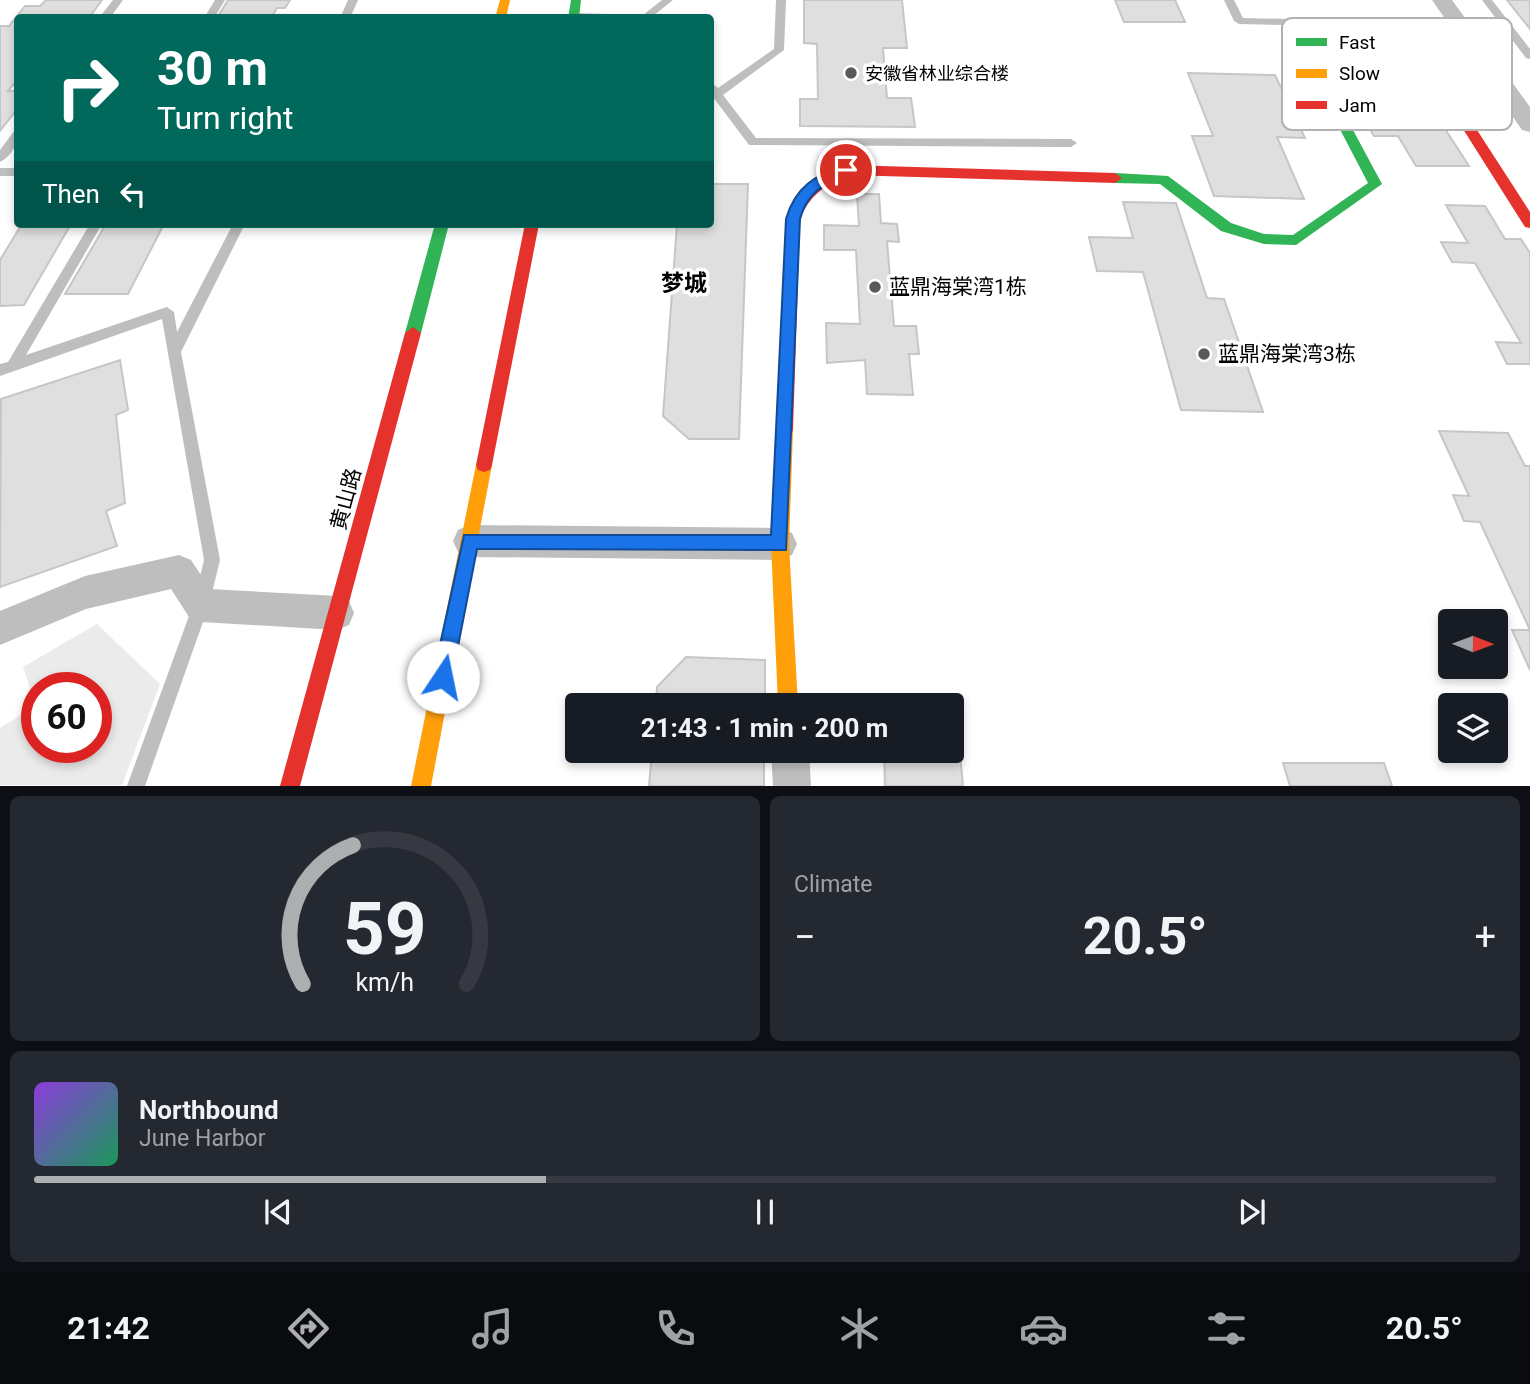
<!DOCTYPE html>
<meta charset="utf-8">
<style>
body{margin:0;font-family:Roboto,"Noto Sans SC",sans-serif;background:#242831;color:#f1f3f6;height:100vh;display:flex;flex-direction:column;font-size:26px;white-space:nowrap}
*{box-sizing:border-box;margin:0}
p{font-size:23px;color:#9ea1a6}
.icon{flex:none;width:38px;height:38px;fill:none;stroke:currentColor;stroke-width:2;stroke-linecap:round;stroke-linejoin:round}
.map{position:relative;height:786px;overflow:hidden}
.drawer{display:flex;flex-direction:column;gap:10px;padding:10px;background:#0d0f14;flex:1}
.drawer>*{flex:none}
.top-card{position:absolute;left:14px;top:14px;width:700px;height:214px;border-radius:7px;box-shadow:0 4px 10px #0003;background:#00695c;color:#fff;overflow:hidden}
.needle{width:46px;rotate:91deg}
.buttons{position:absolute;left:1438px;top:609px;display:grid;gap:14px}
.buttons a{display:grid;place-items:center;width:70px;height:70px;border-radius:7px;background:#171b24;box-shadow:0 4px 10px #0003;font-size:35px}
.speed{position:absolute;left:21px;top:672px;display:flex;gap:14px;font-size:35px;font-weight:700;text-align:center}
.speed>*{display:grid;place-content:center;width:91px;height:91px;border-radius:50%;background:#171b24;box-shadow:0 4px 10px #0003;line-height:1}
.speed .limit{border:10px solid #d22;background:#fff;color:#111}
.pin{position:absolute;display:grid;place-items:center;width:60px;height:60px;color:#fff;margin:-30px;border:4px solid #fff;border-radius:50%;box-shadow:0 2px 7px #0007}
.me{position:absolute;width:77px;margin:-38px;rotate:11deg;stroke-linejoin:round;filter:drop-shadow(0 0 5px #0008)}
.turn{display:flex;align-items:center;gap:24px;height:147px;padding:0 28px;font-size:32px}
.turn .icon{width:91px;height:91px;stroke-width:2.5}
.turn b{display:block;font-size:49px;line-height:60px}
.then{display:flex;align-items:center;height:66px;padding:0 28px;background:#0003;gap:14px;font-size:26px}
.big{font-size:52px;font-weight:700;line-height:1.1}
.drawer .widget{flex:1;display:flex;flex-direction:column;justify-content:center;gap:10px;min-width:0;padding:0 24px;border-radius:10px;background:#242831}
.drawer .dial{align-items:center;gap:0}
.dial svg{height:182px;overflow:visible;fill:none;stroke:#363941;stroke-width:7;stroke-linecap:round;text-anchor:middle}
.dial text{fill:#f1f3f6;stroke:none}
.song{display:flex;align-items:center;gap:21px}
.cover{width:84px;height:84px;border-radius:10px;background:linear-gradient(135deg,hsl(270 70% 55%),hsl(150 70% 35%))}
.played{height:7px;border-radius:4px;background:linear-gradient(90deg,#adaeaf 35%,#363941 35%)}
.keys{display:flex;justify-content:space-around;direction:ltr}
.heat{display:flex;justify-content:space-between;align-items:center;font-size:38px;direction:ltr}
.drawer .tiles{flex:1;display:grid;gap:10px;grid-template-columns:1fr 1fr}
.widget:last-child{grid-column:span 2}
.trip{position:absolute;left:565px;top:693px;width:399px;height:70px;border-radius:7px;background:#171b24;box-shadow:0 4px 10px #0003;font-weight:700;line-height:70px;text-align:center}
.tabs{display:flex;height:112px;justify-content:space-around;align-items:center;background:#090b0e;color:#9ea1a6}
.tabs .icon{width:49px;height:49px}
.tabs .selected{color:#adaeaf}
.tabs b{font-size:32px;color:#f1f3f6}
.map>svg:first-child{display:block}
</style>
<div class="map">
<svg width="1530" height="786" viewBox="0 0 1530 786">
<rect width="100%" height="100%" fill="#fff"/>
<path fill="#ebebeb" fill-rule="evenodd" d="M97 624 160 684 122 785H0V728L36 706 23 667ZM37 688H96V747H37Z"/>
<path fill="#dfdfdf" stroke="#c6c6c6" stroke-width="2" d="M46 0H102L89 18H18V79L8 91H18V108L0 131V26H9L25 6H40Z
M228 0H290L285 8H277L271 18H217Z
M804 0H902L907 48H883L887 98H911L915 127 800 126V99H818L817 44 804 43Z
M1115 0H1175L1185 22H1124Z
M1507 0H1530V29Z
M1188 73 1275 75 1305 138 1277 137 1304 199 1214 196 1192 136H1213Z
M1365 83 1416 84 1469 166H1416L1398 136H1374L1360 113H1383Z
M710 184H748L739 439H689L663 416 677 224H710Z
M857 194H879L881 223 897 224 899 242 887 241 894 326H916L919 354H909L913 395 867 394 865 360 827 363 826 323 860 324 856 250H824V225L859 226Z
M1123 202 1176 203 1207 298 1224 299 1263 412 1181 410 1143 272 1097 271 1089 237 1133 238Z
M1446 205 1485 206 1505 239H1521L1530 253V364H1507L1496 342 1521 343 1475 263 1452 262 1441 242 1468 243Z
M22 224H71L24 305 0 306V260Z
M106 224H164L128 294H65Z
M120 360 128 410 116 415 125 503 106 511 117 546 0 587 1 399Z
M1439 431 1508 433 1525 466H1530V630L1480 522 1464 521 1453 495 1469 496Z
M1512 630H1530V670Z
M686 657 765 660V705H656L657 687Z
M652 751H764V786H649Z
M884 751 960 754 963 786H885Z
M1283 763H1384L1392 786H1290Z"/>
<g fill="none" stroke-linecap="round" stroke-linejoin="round">
<path fill="#bebebe" fill-rule="evenodd" d="M113 0H123L110 18H99Z
M215 0H225L214 18H204Z
M348 0H358L350 18H340Z
M662 0H673L653 16 655 18 568 16 573 13 643 15Z
M776 0H786L784 50 723 95 756 138 1071 139 1077 143 1071 147 749 145 710 93V82L718 88 774 49Z
M1224 0H1234L1243 18 1460 23 1465 26 1460 29 1239 24 1234 21Z
M1482 0H1492L1530 49V59L1526 58Z
M18 130C18 143 12 156 0 162V150L14 131Z
M0 168H18V176H0Z
M90 224H102L26 355 167 307 174 312 177 332 233 224H245L181 352 220 560 209 605 145 786H127L193 605 204 560 162 319 0 376V364L8 362Z"/>
<path fill="#bebebe" fill-rule="evenodd" d="M1432 0H1452L1530 107V132L1522 130Z
M470 525 780 528 792 533 797 544 792 555 780 560 470 557 458 552 453 541 458 530Z
M179 555 191 560 210 589 337 596 349 601 354 613 349 625 337 630 201 622 189 617 171 589 86 609 0 645V611L85 576Z
M771 751H809L811 786H773Z"/>
<path fill="#30b455" fill-rule="evenodd" d="M571 0H581L579 18H568Z
M1326 87 1332 91 1382 184 1296 245 1264 244 1221 231 1160 184 1115 183 1108 178 1115 173 1168 176 1231 223 1264 234 1293 235 1368 183 1320 91Z
M435 224H449L421 333 413 339 405 333Z"/>
<path fill="#ff9f0a" fill-rule="evenodd" d="M500 0H510L506 18H495Z
M785 423 791 425 793 430 789 544 798 705H778L771 544 777 430 779 425Z
M484 458 490 460 492 465 431 786H411L476 465 478 460Z"/>
<path fill="#e5322d" fill-rule="evenodd" d="M1311 60 1433 62 1530 212V228L1525 227 1425 69 1319 68 1332 91 1326 95 1322 94 1305 64Z
M846 165 1115 173 1122 178 1115 183 848 175C826 184 809 196 800 219L793 430 791 435 785 437 779 435 777 430 786 219C798 192 817 175 846 165Z
M525 224H539L492 465 490 470 484 472 478 470 476 465Z
M413 327 421 333 300 786H280L405 333Z"/>
</g>
<path fill="#1a73e8" stroke="#114b97" stroke-width="2" d="M846 165 853 170 851 173C825 184 808 190 800 219L786 550 477 549 452 677 449 684 443 686 436 684 433 677 464 535H771L786 219C795 187 815 175 846 165Z"/>
<g fill="#595959" stroke="#fff" stroke-width="2.5">
<circle cx="851" cy="73" r="7"/>
<circle cx="875" cy="287" r="7"/>
<circle cx="1204" cy="354" r="7"/>
</g>
<g text-anchor="middle" dominant-baseline="central" stroke-width="7" stroke-linejoin="round" paint-order="stroke">
<g font-size="18" fill="#000" stroke="#fff" text-anchor="start">
<text x="865" y="73">安徽省林业综合楼</text>
</g>
<g font-size="21" fill="#000" stroke="#fff" text-anchor="start">
<text x="889" y="287">蓝鼎海棠湾1栋</text>
<text x="1218" y="354">蓝鼎海棠湾3栋</text>
</g>
<g font-size="21" fill="#000" stroke="#fff">
<text transform="translate(346 499) rotate(-75)">黄山路</text>
</g>
<g font-size="23" font-weight="bold" fill="#000" stroke="#fff">
<text x="684" y="283">梦城</text>
</g>
</g>
<rect x="1282" y="18" width="230" height="112" rx="10" fill="#fff" stroke="#b2b2b2" stroke-width="2"/>
<rect x="1296" y="38" width="31" height="8" fill="#30b455"/>
<rect x="1296" y="69" width="31" height="9" fill="#ff9f0a"/>
<rect x="1296" y="101" width="31" height="8" fill="#e5322d"/>
<g font-size="19" fill="#000">
<text x="1339" y="49">Fast</text>
<text x="1339" y="80">Slow</text>
<text x="1339" y="112">Jam</text>
</g>
</svg>
<div class="buttons">
<a><svg class="needle" viewBox="-14 -14 28 28"><path d="M0-13l5 13h-10z" fill="#e53935"/><path d="M0 13l5-13h-10z" fill="#9ea1a6"/></svg></a>
<a><svg class="icon" aria-label="layers" viewBox="0 0 24 24"><path d="M12 4l9 5-9 5-9-5zM3 14l9 5 9-5"/></svg></a>
</div>
<div class="speed"><div class="limit">60</div></div>
<div class="pin" style="left:846px;top:170px;background:#d93025"><svg class="icon" aria-label="arrive" viewBox="0 0 24 24"><path d="M6 21V4h12l-3 4 3 4H6"/></svg></div>
<svg class="me" style="left:443px;top:677px" viewBox="-20 -20 40 40"><circle r="19" fill="#fff"/><path d="M0-13L10 11 0 6-10 11z" fill="#1a73e8"/></svg>
<div class="trip">21:43 · 1 min · 200 m</div>
<div class="top-card">
<div class="turn"><svg class="icon" aria-label="right" viewBox="0 0 24 24"><path d="M7 20v-9h11M14 6l5 5-5 5"/></svg><div><b>30 m</b>Turn right</div></div>
<div class="then">Then<svg class="icon" aria-label="left" viewBox="0 0 24 24"><path d="M17 20v-9H6M10 6l-5 5 5 5"/></svg></div>
</div>
</div>
<section class="drawer">
<div class="tiles">
<div class="widget dial"><svg viewBox="0 0 100 80">
<path d="M14 69A42 42 0 1 1 86 69"/>
<path d="M14 69A42 42 0 0 1 36 8" stroke="#adaeaf"/>
<text x="50" y="56" font-size="32" font-weight="700">59</text>
<text x="50" y="72" font-size="11">km/h</text>
</svg></div>
<div class="widget"><p>Climate</p>
<div class="heat"><a>−</a><b class="big">20.5°</b><a>+</a></div>
</div>
<div class="widget">
<div class="song"><i class="cover"></i><div><b>Northbound</b><p>June Harbor</p></div></div>
<div class="played"></div>
<div class="keys"><svg class="icon" aria-label="previous" viewBox="0 0 24 24"><path d="M18 5L8 12l10 7zM5 5v14"/></svg><svg class="icon" aria-label="pause" viewBox="0 0 24 24"><path d="M8 5v14M16 5v14"/></svg><svg class="icon" aria-label="next" viewBox="0 0 24 24"><path d="M6 5l10 7-10 7zM19 5v14"/></svg></div>
</div>
</div>
</section>
<nav class="tabs">
<b>21:42</b>
<svg class="icon selected" aria-label="directions" viewBox="0 0 24 24"><path d="M12 3l9 9-9 9-9-9zM9 14v-3h6M13 9l2 2-2 2"/></svg>
<svg class="icon" aria-label="music" viewBox="0 0 24 24"><path d="M9 18V5l10-2v13"/><circle cx="6" cy="18" r="3"/><circle cx="16" cy="16" r="3"/></svg>
<svg class="icon" aria-label="phone" viewBox="0 0 24 24"><path d="M5 4h4l2 5-3 2q2 4 5 5l2-3 5 2v4C11 20 4 13 5 4z"/></svg>
<svg class="icon" aria-label="climate" viewBox="0 0 24 24"><path d="M12 3v18M4 7l16 10M4 17L20 7"/></svg>
<svg class="icon" aria-label="car" viewBox="0 0 24 24"><path d="M5 17H2v-5l4-1 3-4h7l3 4 3 1v5h-3M9 17h6M6 11h13"/><circle cx="7" cy="17" r="2"/><circle cx="17" cy="17" r="2"/></svg>
<svg class="icon" aria-label="filters" viewBox="0 0 24 24"><path d="M4 7h16M4 17h16"/><circle cx="9" cy="7" r="2"/><circle cx="15" cy="17" r="2"/></svg>
<b>20.5°</b>
</nav>
